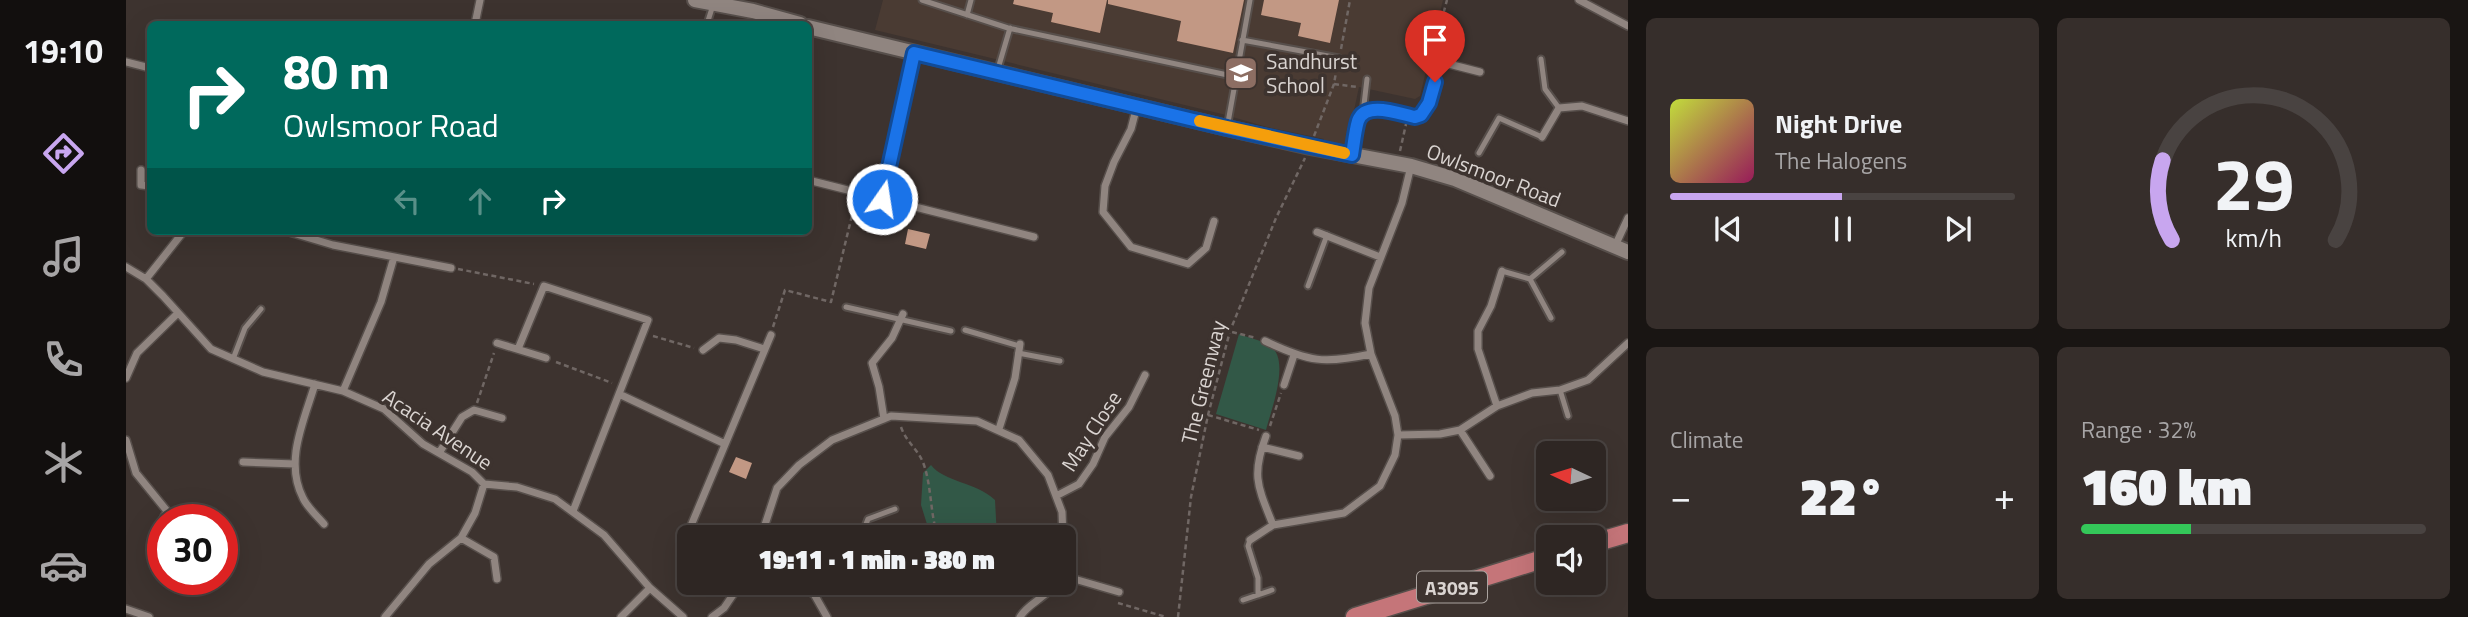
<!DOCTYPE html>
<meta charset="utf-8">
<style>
body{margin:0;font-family:"Titillium Web",sans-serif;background:#362e2b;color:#f1f3f6;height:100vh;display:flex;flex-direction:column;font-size:26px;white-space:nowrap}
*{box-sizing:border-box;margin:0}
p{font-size:23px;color:#a7a5a6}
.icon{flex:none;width:38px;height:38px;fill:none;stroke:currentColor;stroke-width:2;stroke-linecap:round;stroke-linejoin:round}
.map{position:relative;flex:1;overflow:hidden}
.sheet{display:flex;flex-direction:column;gap:18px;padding:18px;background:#191513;width:840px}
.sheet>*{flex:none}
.guide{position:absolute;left:21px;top:21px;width:665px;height:214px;border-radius:10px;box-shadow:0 7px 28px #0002,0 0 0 2px #494341;background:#00695c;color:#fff;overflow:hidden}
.needle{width:46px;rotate:274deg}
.buttons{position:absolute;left:1410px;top:441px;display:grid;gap:14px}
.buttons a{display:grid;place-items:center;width:70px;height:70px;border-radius:10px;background:#2e2623;box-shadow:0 7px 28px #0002,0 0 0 2px #494341;font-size:35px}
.speed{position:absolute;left:21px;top:504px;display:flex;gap:14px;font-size:35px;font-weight:700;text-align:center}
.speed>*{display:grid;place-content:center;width:91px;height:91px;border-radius:50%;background:#2e2623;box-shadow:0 7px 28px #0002,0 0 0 2px #494341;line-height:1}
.speed .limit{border:10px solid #d22;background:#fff;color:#111}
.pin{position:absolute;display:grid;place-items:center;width:60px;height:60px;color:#fff;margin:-72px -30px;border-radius:50% 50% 50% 0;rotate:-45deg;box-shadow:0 0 7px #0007}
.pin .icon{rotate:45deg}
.me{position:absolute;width:77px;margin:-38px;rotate:13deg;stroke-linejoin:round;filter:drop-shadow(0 0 5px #0008)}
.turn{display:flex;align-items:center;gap:24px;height:147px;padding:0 21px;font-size:32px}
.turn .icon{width:91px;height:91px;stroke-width:2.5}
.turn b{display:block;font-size:49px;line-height:60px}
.lanes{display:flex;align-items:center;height:66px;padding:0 21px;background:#0003;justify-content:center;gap:35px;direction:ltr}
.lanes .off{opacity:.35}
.big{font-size:52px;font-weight:800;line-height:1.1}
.sheet .tile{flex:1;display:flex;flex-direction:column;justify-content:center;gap:10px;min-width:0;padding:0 24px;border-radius:10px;background:#362e2b}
.sheet .dial{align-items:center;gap:0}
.dial svg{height:182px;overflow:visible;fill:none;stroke:#494341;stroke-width:7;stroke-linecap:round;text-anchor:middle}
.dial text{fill:#f1f3f6;stroke:none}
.song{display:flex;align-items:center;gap:21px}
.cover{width:84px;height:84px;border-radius:10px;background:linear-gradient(135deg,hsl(70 70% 55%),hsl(330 70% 35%))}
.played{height:7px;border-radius:4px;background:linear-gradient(90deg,#c8a6ef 50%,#494341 50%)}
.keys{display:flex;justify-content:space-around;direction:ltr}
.heat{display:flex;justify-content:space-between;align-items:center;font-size:38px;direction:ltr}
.charge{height:10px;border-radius:5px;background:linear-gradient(90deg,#34c759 32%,#494341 0)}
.sheet .tiles{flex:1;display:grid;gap:18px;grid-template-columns:repeat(2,1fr)}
.trip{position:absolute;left:551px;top:525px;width:399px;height:70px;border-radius:10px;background:#2e2623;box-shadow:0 7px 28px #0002,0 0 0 2px #494341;font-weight:800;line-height:70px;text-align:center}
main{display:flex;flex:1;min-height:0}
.tab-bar{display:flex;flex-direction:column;width:126px;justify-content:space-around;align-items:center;background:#120f0e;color:#a7a5a6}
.tab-bar .icon{width:49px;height:49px}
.tab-bar .on{color:#c8a6ef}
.tab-bar b{font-size:32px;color:#f1f3f6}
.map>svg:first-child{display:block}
</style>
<main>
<nav class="tab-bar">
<b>19:10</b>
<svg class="icon on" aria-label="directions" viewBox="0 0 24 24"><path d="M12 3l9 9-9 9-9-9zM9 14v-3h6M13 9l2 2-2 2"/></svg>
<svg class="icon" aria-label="music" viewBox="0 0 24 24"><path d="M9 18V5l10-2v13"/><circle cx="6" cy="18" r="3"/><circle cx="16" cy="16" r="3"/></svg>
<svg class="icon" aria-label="phone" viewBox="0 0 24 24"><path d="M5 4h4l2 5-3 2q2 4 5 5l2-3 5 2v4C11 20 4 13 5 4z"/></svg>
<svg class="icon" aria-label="climate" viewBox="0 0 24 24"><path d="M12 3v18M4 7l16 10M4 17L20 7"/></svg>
<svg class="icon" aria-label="car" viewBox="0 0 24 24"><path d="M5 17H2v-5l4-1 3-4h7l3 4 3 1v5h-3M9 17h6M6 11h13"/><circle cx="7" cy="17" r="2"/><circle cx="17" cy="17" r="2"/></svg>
</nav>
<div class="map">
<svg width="1502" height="617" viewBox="0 0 1502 617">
<rect width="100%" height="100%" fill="#3d332f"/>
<path fill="#4a3b33" d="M757 0H1317L1294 96 1289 99 1233 87 1220 148 1197 143 1198 139 1141 127 1096 114 749 30Z"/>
<path fill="#325847" d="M1113 334C1123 338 1135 340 1144 346 1165 359 1145 410 1140 430L1090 414Z
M805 465C818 482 850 482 869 500L871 537H805L795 505 797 473Z"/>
<path fill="#c29884" d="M888 0H981L974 33 925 22 927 13 887 4Z
M982 0H1118L1107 53 1051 41 1055 21 982 4Z
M1138 0H1213L1204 43 1172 36 1175 23 1135 15Z
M782 229 804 234 800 249 779 244Z
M610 457 626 463 620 479 603 472Z"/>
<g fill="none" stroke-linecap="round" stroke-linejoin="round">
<g stroke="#574f4b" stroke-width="9">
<path id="lane" d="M796 0 882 28 1111 77
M841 15 845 0
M581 24 587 5
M1116 40 1213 58
M1415 59 1419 89 1433 108
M871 72 884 28
M1237 113 1241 79
M1101 128 1124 0
M1353 153 1373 118 1416 137
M1376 271 1404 279 1436 252
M1404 279 1425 318
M1182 286 1201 235
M720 307 825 331
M839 330 893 346
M892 353 934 361
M107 359 119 328 135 309
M1434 390 1442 416
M743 537 740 524 742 519 769 509
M1124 540 1122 546 1132 578V595
M1117 600 1146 590"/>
</g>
<g stroke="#574f4b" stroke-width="10">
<path id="street" d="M1453 0 1502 26
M349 24 354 0
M0 62 24 68
M1315 62 1354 72
M1011 106 1005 129 988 162 979 186 977 212 1005 247 1062 264 1080 248 1088 221
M1416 137 1433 108 1456 106 1502 121
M1226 154C1228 143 1229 131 1232 120 1238 100 1274 114 1289 117L1295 115 1300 111 1318 46
M15 170V185L24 186
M682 180 908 237
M756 199 788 53
M160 231 207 245 325 268
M1191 232 1254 257
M1489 246 1502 218
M0 267 20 279 37 296 85 349 137 372 217 391 258 409 297 444 346 472 358 484 391 487 429 499 478 535 524 588 557 617
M20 279 58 231
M1139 341C1183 362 1198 364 1245 354
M371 343 420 358
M392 349 418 286 522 320 447 511
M577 350 593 338 610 340 638 349
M0 378 11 353 52 313
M189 384C178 421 158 461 177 498 181 507 191 516 198 524
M1158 385 1168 355
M217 391 255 302 268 257
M493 394 599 444
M1371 406 1352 349V331L1365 306 1376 271
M758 419 753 387 746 363 766 338 777 314
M873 429 889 378 894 344
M1334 430 1364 476
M1272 435 1314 434 1334 430 1371 406 1406 393 1434 390 1462 380 1502 343
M1140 436C1125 476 1132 487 1147 525
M0 440 10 473 41 511 35 523
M1136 447 1173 456
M313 453 336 417 348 410 376 418
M117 462 169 464
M930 496 953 484 967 464 979 437 1003 407 1019 375
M564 528 645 335
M635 537 651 488 673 465 706 440 765 416 851 421 893 440 922 475 936 512 937 537
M335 538 368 557 371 579
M1124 540 1147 525 1218 513 1254 486 1269 455 1272 435 1269 416 1245 354 1239 323 1243 288 1276 203 1285 166
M938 576 993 592
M668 583 688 594 701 617
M688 594 695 583
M0 609 23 617
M259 617 303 564 335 538 349 513 358 484
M495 617 524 588
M586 617 598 608 615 583
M894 617C902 603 921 598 928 583"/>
</g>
<g stroke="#574f4b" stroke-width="18">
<path id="secondary" d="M569 0 627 11 674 24
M682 27 1101 128 1184 147 1285 166 1329 179 1502 252"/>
</g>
<g stroke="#574f4b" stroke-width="21">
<path id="primary" d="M1468 543 1502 533
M1229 617 1423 557"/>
</g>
<path stroke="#706764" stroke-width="2.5" stroke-dasharray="5 3.5" stroke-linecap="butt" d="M1311 37 1321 0
M1215 49 1224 0
M1208 84 1231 87
M1188 136 1208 84 1211 66
M1274 151 1280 124
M332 269 408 284
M647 327 659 290 705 302 729 203
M1106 332 1130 338
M527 336 568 348
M430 362 486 383
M351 403 368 353
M1082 415 1133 430
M1144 426 1155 393
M775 427C780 442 793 450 798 465 806 489 804 514 812 537
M992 603 1040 617
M1052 617 1065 497 1082 415 1104 331 1150 218 1179 158"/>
<use href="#lane" stroke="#908580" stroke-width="5"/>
<use href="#street" stroke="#908580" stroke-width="7"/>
<use href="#secondary" stroke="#908580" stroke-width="14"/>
<use href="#primary" stroke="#c57579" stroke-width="18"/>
</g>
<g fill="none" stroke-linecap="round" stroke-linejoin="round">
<g stroke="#114b97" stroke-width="18">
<path id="route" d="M756 199 788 53 1101 128 1226 155C1228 143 1229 131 1232 121 1239 100 1274 114 1289 117L1295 115 1303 103 1309 82"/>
</g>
<use href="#route" stroke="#1a73e8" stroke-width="12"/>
<path stroke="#f59e0b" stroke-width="12" d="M1074 121 1218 153"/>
</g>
<defs>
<g id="school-square" transform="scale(1.75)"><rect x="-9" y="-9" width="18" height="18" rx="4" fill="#8d6e63" stroke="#3d332f"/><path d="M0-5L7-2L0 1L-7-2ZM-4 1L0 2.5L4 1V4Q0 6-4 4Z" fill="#fff"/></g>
</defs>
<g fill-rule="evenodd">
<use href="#school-square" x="1115" y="73"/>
</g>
<g text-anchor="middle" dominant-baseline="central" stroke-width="7" stroke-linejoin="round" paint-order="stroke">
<rect fill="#3d332f" stroke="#aba4a0" stroke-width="2" x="1291" y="571.5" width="70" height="31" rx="5"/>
<g font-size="19" font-weight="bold" fill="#dad4d1">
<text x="1326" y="587">A3095</text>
</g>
<g font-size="21" fill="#dad4d1" stroke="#3d332f" text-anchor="start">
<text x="1140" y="61">Sandhurst<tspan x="1140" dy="24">School</tspan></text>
</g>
<g font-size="21" fill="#dad4d1" stroke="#3d332f">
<text transform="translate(1368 175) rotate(21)">Owlsmoor Road</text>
<text transform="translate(1077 382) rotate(-76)">The Greenway</text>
<text transform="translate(312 429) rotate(34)">Acacia Avenue</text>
<text transform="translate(965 431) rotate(-57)">May Close</text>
</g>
</g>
</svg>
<div class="buttons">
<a><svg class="needle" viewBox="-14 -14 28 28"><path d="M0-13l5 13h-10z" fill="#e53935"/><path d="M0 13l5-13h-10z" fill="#a7a5a6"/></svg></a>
<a><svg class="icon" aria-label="sound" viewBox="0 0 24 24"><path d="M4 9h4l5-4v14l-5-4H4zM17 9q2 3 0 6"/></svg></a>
</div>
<div class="speed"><div class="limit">30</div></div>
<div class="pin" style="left:1309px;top:82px;background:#d93025"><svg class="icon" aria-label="arrive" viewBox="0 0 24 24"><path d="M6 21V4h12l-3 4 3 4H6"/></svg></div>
<svg class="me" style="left:756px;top:199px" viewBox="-20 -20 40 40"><circle r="17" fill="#1a73e8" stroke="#fff" stroke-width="3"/><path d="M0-11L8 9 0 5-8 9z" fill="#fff"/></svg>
<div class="trip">19:11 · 1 min · 380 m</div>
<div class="guide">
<div class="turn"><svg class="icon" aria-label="right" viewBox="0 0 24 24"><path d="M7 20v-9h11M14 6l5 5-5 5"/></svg><div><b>80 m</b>Owlsmoor Road</div></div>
<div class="lanes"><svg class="icon off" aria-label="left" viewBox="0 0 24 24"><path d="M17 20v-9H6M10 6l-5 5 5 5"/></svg><svg class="icon off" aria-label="ahead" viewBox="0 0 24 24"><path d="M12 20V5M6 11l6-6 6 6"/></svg><svg class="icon" aria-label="right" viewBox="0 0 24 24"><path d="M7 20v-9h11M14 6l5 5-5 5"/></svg></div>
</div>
</div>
<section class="sheet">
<div class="tiles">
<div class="tile">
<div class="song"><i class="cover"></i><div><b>Night Drive</b><p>The Halogens</p></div></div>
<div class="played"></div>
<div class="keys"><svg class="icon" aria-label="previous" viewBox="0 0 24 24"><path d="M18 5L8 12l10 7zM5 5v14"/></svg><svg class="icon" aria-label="pause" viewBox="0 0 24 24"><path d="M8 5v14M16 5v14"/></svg><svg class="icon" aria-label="next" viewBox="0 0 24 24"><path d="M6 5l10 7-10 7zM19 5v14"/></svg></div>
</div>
<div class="tile dial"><svg viewBox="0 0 100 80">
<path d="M14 69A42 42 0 1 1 86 69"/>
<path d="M14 69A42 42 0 0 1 10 34" stroke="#c8a6ef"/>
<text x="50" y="56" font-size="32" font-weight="700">29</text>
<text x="50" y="72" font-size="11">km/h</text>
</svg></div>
<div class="tile"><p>Climate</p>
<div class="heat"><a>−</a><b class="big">22°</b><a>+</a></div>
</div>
<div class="tile"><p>Range · 32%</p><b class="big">160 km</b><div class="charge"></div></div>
</div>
</section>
</main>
